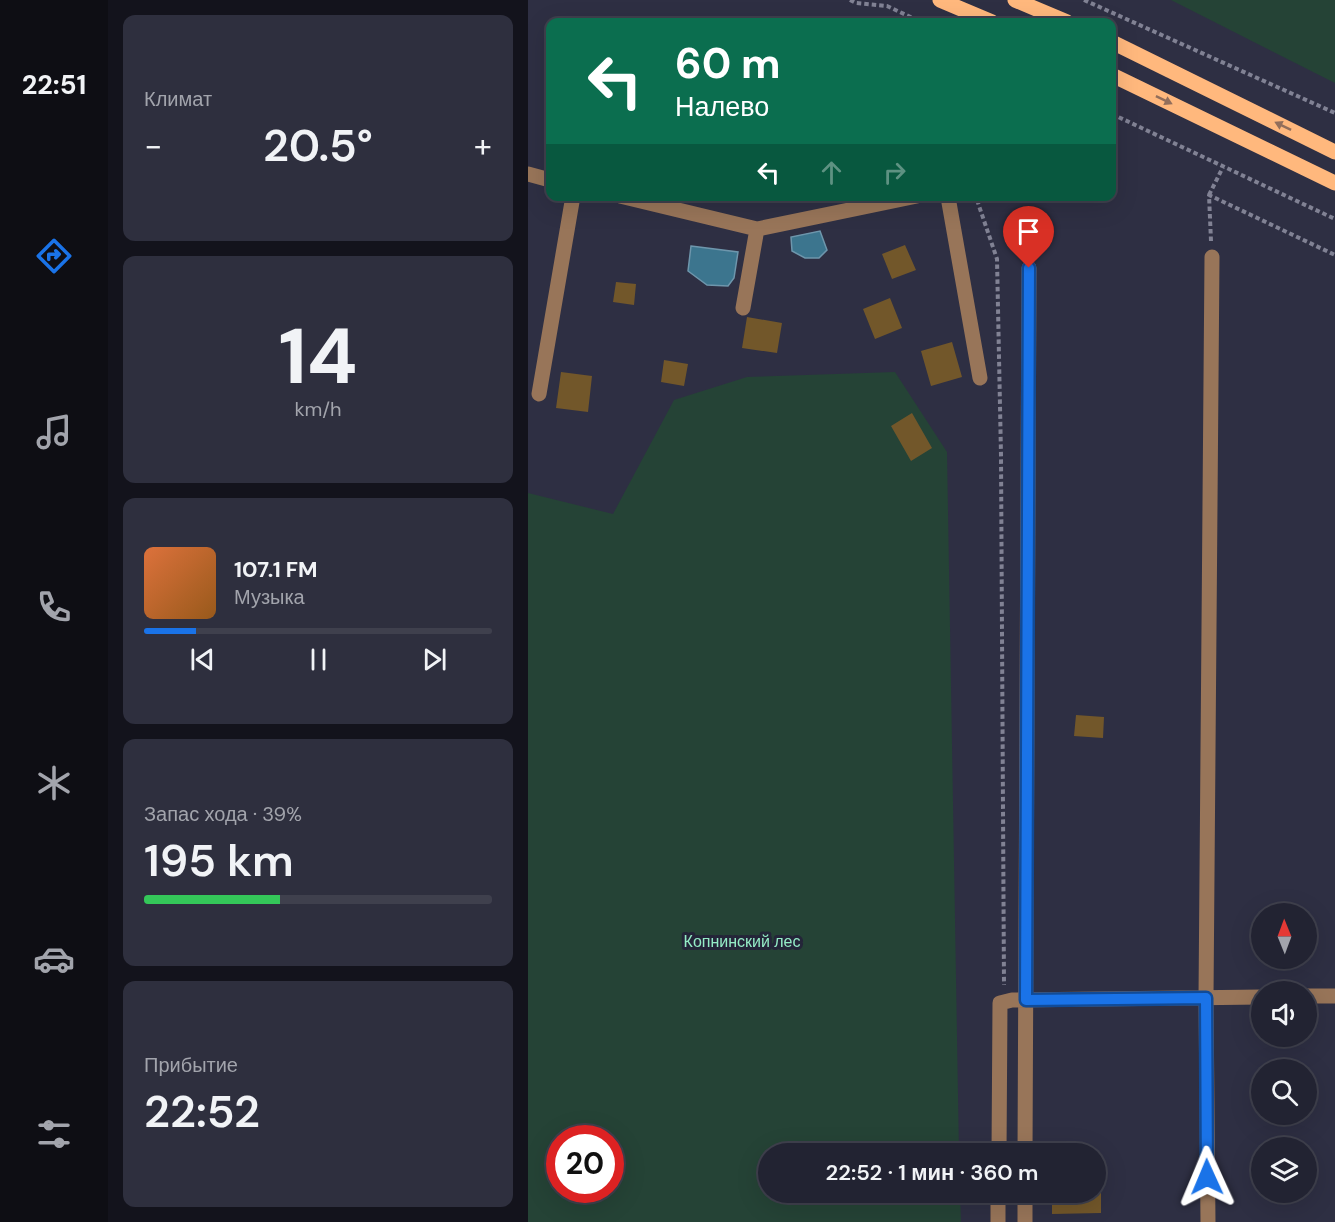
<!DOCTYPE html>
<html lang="ru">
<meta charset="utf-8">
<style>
body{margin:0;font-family:"DM Sans",sans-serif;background:#2e2f3e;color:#f1f3f6;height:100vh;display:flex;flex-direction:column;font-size:22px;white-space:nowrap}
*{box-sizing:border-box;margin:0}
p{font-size:20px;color:#a2a4ac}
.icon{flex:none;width:33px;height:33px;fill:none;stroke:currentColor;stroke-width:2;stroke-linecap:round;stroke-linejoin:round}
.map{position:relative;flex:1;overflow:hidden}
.drawer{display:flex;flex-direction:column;gap:15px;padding:15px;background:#13131c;width:420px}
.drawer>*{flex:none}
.banner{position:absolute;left:18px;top:18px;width:570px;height:183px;border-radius:12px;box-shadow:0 6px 24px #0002,0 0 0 2px #3f404d;background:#0b6e4f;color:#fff;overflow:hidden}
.needle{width:39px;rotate:359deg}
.controls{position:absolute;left:723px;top:903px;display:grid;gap:12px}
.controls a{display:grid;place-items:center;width:66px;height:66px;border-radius:50%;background:#222332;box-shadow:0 6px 24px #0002,0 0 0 2px #3f404d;font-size:30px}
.speed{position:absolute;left:18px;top:1125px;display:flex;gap:12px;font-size:30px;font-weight:700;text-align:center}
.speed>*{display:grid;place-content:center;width:78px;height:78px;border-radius:50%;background:#222332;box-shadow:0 6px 24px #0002,0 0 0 2px #3f404d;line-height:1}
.speed .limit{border:9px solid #d22;background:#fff;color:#111}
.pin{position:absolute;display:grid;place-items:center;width:51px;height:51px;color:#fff;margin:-62px -26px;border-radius:50% 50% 50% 0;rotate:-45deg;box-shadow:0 0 6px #0007}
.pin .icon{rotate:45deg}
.me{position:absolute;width:66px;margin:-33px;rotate:359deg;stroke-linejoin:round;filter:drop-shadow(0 0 4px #0008)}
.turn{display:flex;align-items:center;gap:21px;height:126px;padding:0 30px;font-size:27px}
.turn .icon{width:78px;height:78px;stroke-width:2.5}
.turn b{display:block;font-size:42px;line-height:51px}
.lanes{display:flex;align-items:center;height:57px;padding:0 30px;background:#0003;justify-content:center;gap:30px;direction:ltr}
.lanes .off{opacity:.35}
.big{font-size:45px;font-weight:600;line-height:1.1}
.drawer .tile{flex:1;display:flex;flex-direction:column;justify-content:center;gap:9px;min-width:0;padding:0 21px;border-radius:12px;background:#2e2f3e}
.drawer .dial{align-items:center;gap:0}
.dial b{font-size:78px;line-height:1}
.song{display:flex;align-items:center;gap:18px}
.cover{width:72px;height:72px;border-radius:9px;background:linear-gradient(135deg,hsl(20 70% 55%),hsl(30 70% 35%))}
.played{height:6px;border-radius:3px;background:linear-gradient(90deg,#1a73e8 15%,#3f404d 15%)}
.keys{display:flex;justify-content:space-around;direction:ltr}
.heat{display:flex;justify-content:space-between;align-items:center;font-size:33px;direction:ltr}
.charge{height:9px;border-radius:4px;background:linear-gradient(90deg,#34c759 39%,#3f404d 0)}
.trip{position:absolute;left:230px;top:1143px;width:348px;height:60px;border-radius:30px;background:#222332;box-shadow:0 6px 24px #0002,0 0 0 2px #3f404d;font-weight:600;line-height:60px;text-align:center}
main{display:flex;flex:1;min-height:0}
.menu{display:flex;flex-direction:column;width:108px;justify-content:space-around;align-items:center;background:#0e0e14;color:#a2a4ac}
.menu .icon{width:42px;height:42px}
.menu .on{color:#1a73e8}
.menu b{font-size:27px;color:#f1f3f6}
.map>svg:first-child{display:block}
</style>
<main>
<nav class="menu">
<b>22:51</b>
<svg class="icon on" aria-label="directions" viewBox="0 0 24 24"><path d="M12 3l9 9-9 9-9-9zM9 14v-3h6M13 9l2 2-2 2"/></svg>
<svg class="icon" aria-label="music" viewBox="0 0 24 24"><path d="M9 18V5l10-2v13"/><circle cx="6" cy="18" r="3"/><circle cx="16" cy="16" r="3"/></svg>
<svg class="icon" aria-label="phone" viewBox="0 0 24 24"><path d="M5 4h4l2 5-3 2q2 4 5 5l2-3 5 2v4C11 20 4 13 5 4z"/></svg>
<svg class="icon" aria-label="climate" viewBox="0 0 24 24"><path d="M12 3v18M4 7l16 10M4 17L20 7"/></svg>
<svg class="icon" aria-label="car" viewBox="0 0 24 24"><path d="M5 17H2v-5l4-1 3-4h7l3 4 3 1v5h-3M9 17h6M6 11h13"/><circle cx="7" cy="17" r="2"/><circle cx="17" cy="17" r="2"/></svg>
<svg class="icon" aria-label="filters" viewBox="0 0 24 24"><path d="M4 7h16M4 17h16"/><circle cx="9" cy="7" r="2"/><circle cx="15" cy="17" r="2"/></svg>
</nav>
<section class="drawer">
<div class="tile"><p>Климат</p>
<div class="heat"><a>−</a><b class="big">20.5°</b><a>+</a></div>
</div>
<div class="tile dial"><b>14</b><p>km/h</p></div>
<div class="tile">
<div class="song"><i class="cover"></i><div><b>107.1 FM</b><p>Музыка</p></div></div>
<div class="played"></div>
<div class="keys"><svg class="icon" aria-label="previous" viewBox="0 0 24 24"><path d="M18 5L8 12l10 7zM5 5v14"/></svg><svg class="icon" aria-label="pause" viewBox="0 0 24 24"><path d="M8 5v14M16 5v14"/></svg><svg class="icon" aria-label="next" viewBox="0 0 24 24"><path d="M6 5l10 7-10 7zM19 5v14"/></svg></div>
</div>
<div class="tile"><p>Запас хода · 39%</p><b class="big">195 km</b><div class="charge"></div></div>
<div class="tile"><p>Прибытие</p><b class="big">22:52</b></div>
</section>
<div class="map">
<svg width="807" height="1222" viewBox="0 0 807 1222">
<rect width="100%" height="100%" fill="#2e2f43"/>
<path fill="#254336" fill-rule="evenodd" d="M643 0H807V83L797 78Z
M367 372 419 452 431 1153 240 1154V1192L432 1193 433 1222H0V493L85 514 146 400 219 377ZM32 1138H82V1190H32Z"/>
<path fill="#3c758e" stroke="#6e96ac" stroke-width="1.5" d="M292 231 299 250 291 258H277L264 251 263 237Z
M163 246 210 252 206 278 200 286 179 285 160 271Z"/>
<path fill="#72572a" d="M377 245 388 270 364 279 354 254Z
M88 282 108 284 106 305 85 302Z
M362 298 374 328 347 339 335 309Z
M219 317 254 323 249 353 214 348Z
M424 342 434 377 403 386 393 351Z
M136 360 160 364 156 386 133 382Z
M33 372 64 376 60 412 28 408Z
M384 413 404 448 383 461 363 426Z
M548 715 576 717 575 738 546 736Z
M573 1192V1213L524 1214V1194Z"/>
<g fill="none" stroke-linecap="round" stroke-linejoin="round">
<path stroke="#818294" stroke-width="4" stroke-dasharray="4.5 3" stroke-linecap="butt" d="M322 0 328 3 359 6 393 22
M556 0 807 113
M584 114 807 219
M681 195 695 167
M444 196 448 197 469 259 473 455 476 985
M683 241 681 195 807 255"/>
<path stroke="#987559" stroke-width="15" d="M0 174 22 180
M92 196 229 229 389 196
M416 196 420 197 452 378
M215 308 229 229
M11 394 45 196
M778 996H807
M471 1154 472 1003 484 1000 734 997
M497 1154 501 268
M470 1222V1192
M497 1222V1192
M680 1222 678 998 684 257"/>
<path stroke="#ffb87d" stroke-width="15" d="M412 0 464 22
M487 0 539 22
M584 42 807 152
M584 75 807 183"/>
</g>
<defs><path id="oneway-solid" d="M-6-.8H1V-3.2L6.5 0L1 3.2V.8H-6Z" transform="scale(1.5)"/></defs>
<g fill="#926e5b">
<use href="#oneway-solid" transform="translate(636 100) rotate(26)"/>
<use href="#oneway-solid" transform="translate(755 126) rotate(-154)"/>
</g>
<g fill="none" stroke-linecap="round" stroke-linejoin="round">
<g stroke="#114b97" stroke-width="15">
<path id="route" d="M501 268 498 1000 678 998 679 1177"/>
</g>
<use href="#route" stroke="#1a73e8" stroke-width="10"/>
</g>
<g text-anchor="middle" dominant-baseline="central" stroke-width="6" stroke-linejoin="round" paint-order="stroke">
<g font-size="16" fill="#94ecc6" stroke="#242539">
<text x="214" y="941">Копнинский лес</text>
</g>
</g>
</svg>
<div class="controls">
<a><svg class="needle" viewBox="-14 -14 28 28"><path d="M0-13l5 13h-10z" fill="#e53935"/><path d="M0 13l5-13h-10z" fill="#a2a4ac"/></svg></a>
<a><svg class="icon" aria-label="sound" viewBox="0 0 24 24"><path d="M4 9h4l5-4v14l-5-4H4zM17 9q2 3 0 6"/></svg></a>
<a><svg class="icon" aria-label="search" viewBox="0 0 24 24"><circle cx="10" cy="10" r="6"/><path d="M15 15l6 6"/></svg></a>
<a><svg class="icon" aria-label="layers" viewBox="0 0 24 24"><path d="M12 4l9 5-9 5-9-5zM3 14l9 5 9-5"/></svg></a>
</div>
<div class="speed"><div class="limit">20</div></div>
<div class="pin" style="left:501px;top:268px;background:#d93025"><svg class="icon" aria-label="arrive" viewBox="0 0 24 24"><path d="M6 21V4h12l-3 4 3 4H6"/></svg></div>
<svg class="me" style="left:679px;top:1177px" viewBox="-20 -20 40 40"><path d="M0-17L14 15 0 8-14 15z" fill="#1a73e8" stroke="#fff" stroke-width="4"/></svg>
<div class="trip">22:52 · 1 мин · 360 m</div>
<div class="banner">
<div class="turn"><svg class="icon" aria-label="left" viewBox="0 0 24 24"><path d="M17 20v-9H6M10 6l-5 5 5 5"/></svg><div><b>60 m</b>Налево</div></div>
<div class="lanes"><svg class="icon" aria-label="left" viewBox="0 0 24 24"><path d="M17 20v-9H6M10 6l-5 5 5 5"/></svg><svg class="icon off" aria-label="ahead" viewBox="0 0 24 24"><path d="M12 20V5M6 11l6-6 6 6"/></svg><svg class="icon off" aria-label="right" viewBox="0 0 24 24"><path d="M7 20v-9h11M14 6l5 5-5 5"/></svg></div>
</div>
</div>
</main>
